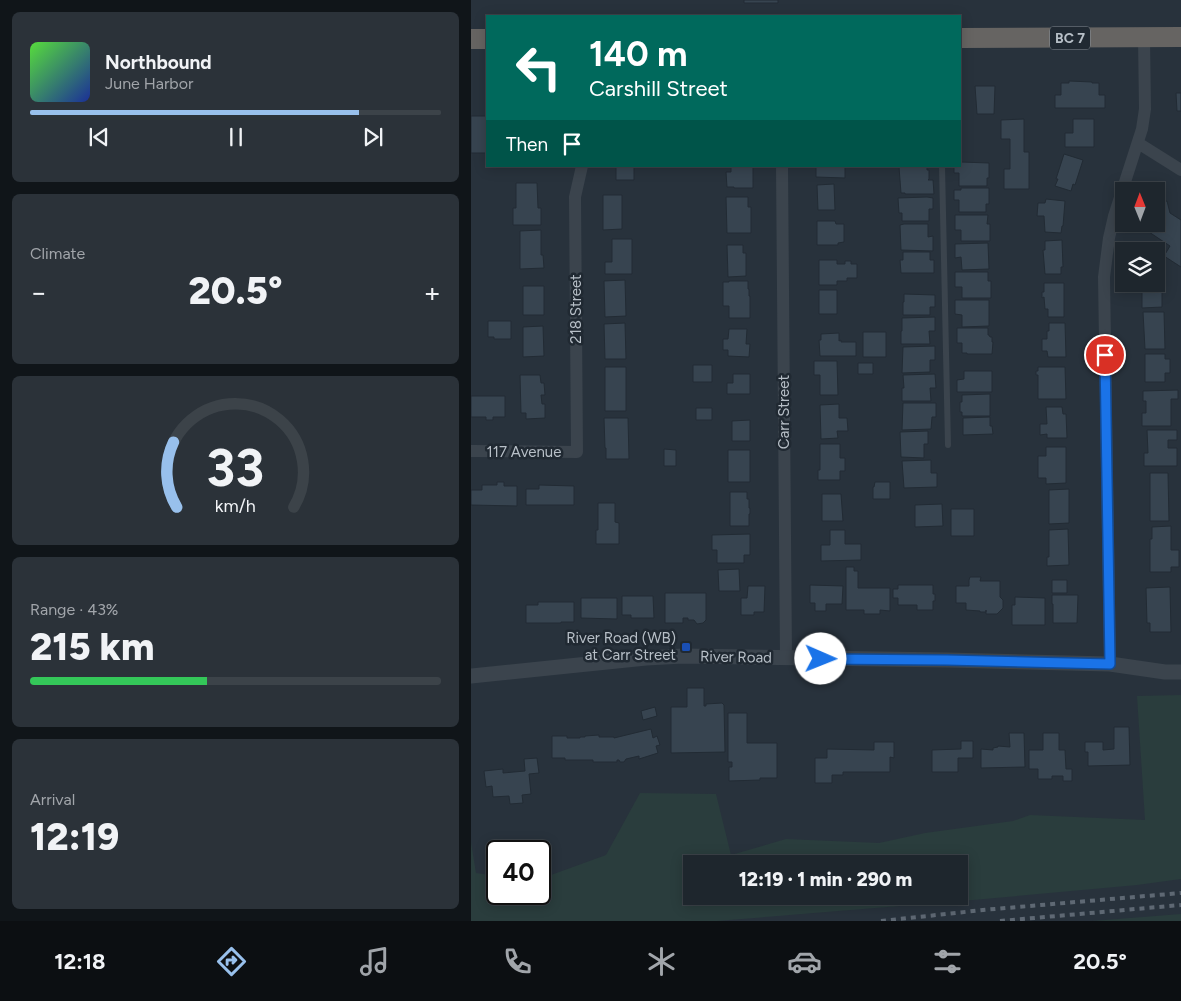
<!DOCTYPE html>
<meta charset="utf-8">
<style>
body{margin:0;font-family:Figtree,sans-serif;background:#2b3239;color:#f1f3f6;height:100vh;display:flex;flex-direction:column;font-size:19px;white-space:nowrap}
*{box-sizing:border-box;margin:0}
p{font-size:16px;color:#a1a5aa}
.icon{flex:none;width:28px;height:28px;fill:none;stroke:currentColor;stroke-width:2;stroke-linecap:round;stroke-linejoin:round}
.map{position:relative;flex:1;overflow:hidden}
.sheet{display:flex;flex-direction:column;gap:12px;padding:12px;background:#101519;width:471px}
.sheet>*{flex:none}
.banner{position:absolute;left:15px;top:15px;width:475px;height:152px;border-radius:0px;box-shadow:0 2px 12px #0003,0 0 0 1px #3c4349;background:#00695c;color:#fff;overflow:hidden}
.needle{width:32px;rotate:359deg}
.buttons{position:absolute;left:644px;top:182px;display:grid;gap:10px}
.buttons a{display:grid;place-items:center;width:50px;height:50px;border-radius:0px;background:#1e262d;box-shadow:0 2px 12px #0003,0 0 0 1px #3c4349;font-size:25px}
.speed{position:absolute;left:15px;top:840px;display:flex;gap:10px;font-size:25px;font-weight:700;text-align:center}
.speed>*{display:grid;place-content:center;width:65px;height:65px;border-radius:50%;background:#1e262d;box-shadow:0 2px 12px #0003,0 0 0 1px #3c4349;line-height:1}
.speed .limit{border:2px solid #111;border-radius:8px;background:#fff;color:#111}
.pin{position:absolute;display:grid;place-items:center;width:42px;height:42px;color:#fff;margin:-21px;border:2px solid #fff;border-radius:50%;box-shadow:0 1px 5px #0007}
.me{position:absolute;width:55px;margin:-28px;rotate:91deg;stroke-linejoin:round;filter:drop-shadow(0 0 4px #0008)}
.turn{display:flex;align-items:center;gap:18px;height:105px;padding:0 20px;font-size:22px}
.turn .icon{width:65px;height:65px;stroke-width:2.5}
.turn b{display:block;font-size:35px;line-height:42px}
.then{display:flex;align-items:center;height:48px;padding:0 20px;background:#0003;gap:10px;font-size:19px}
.big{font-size:38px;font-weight:800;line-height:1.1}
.sheet .widget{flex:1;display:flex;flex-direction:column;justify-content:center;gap:8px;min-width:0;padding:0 18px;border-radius:8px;background:#2b3239}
.sheet .dial{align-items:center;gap:0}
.dial svg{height:130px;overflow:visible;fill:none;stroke:#3c4349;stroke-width:7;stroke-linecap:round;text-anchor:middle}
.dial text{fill:#f1f3f6;stroke:none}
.song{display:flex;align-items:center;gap:15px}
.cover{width:60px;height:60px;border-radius:8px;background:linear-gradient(135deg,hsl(110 70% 55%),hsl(230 70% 35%))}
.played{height:5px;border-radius:2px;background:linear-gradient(90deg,#98c0ec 80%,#3c4349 80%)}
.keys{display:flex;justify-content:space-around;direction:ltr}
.heat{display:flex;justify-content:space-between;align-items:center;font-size:28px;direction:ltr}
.charge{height:8px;border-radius:4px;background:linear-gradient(90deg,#34c759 43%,#3c4349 0)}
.trip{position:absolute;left:212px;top:855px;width:285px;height:50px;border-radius:0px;background:#1e262d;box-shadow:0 2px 12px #0003,0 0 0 1px #3c4349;font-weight:800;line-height:50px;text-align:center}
.tabs{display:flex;height:80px;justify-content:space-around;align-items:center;background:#0c0f12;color:#a1a5aa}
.tabs .icon{width:35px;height:35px}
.tabs .active{color:#98c0ec}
.tabs b{font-size:22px;color:#f1f3f6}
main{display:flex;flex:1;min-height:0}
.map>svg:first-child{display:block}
</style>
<main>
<section class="sheet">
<div class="widget">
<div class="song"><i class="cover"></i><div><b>Northbound</b><p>June Harbor</p></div></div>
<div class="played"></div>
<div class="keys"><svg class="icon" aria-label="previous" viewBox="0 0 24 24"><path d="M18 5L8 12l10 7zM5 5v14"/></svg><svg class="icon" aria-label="pause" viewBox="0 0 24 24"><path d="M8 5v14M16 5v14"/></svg><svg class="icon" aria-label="next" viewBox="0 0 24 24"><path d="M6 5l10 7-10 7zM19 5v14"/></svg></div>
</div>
<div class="widget"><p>Climate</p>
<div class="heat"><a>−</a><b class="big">20.5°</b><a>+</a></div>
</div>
<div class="widget dial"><svg viewBox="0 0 100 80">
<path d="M14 69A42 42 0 1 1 86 69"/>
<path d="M14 69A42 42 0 0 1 12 29" stroke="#98c0ec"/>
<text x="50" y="56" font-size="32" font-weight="700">33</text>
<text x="50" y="72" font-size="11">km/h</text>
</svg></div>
<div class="widget"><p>Range · 43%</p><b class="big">215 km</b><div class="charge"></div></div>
<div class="widget"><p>Arrival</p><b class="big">12:19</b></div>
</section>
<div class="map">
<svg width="710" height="921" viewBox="0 0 710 921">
<rect width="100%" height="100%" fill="#28323c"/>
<path fill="#2a3d3d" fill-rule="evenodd" d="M710 695V879L666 885 502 900 246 921H0V842L5 873 26 876V894H69V879L135 855 169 793 245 794 260 855 315 839 408 843 454 833 542 821 559 815 674 820 666 696ZM221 864H489V896H221Z
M710 914V921H621Z"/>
<path fill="#374450" stroke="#222b34" d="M273 0H307V3H273Z
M598 81 621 82V83H628V95H634V108H584V95H590V83H598Z
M504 86H524L523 114H506Z
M705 93H710V111H706Z
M0 116H16V153H0Z
M553 119V152H558V189H533V169H539V139H530V120Z
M602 119H623V147H594V133H602Z
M593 154 612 160 604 185 602 184 600 191 584 186 587 179H585Z
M490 162 518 163V178H516V186H488V173H483V166H489V164H490Z
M145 166H163V180H145Z
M260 166H282V188H263V187H256L255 172H260Z
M345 166H374V178L345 177Z
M428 167H456V170H458V179L457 180H462L463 194H434V193H430Z
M45 183H66L67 208H70V225H42V208H45Z
M363 184 364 210H347L346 185Z
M490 188H518V204H515V212H488V200H483V190H490Z
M132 195H151V229L132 230Z
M255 197H277V207H280V233H256Z
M456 197 462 198V209H458V221H431V213H428L427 198Z
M575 199 594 201 592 226H591L590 233 574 232 573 216H566L567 203H574Z
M696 201 699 213 710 220V267L693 256 699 246 672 228 675 224H685V203Z
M484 215H517L516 224H519V241H490V230H484Z
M346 221H364L365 224H373V242L367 243V245H346Z
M433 224H457V237L462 236V251L430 250 429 225Z
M70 230V255H72L73 268 49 269V231Z
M141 239H161V274H134V262H141Z
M591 240 592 267H590V274H574L572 250H574V241Z
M517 243 518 269 491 270 490 257 484 258V244Z
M256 245H272V253H275V276L257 277Z
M432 252H459V260H463V273H430L429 260H432Z
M348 260H366V264H374V261H380V264H386V278H376V281H366V285H348Z
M484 272H517V281H520V298H491V287H484Z
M685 273H691V307L671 308V284H685Z
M154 280 155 316 134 317 133 281Z
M258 281H277V289H278V296H279V318H258V306H252V282H258Z
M573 283H593V317H577V309H574L573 297 571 298V292H573Z
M52 286H73V315H52Z
M348 290H366V314H348Z
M433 294 464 295V307H459V315H432V302H433Z
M484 300H518V326L491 327V315L484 314Z
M672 312H693L694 349H674Z
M464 317V331H458L459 344H430V331H431V318Z
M17 321H40V339H23V337H17Z
M154 323 155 359H134L133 324Z
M578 323H594L595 357H577L576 351H571V339H576V331H578Z
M72 326 73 356 52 357V327Z
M486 328H517V335H518L519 337H521V342H522L521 354H496V353H491V343H486Z
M258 329H276L275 344H279L278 357 257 356V350H252V339H257Z
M392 332H415V357H392Z
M368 333V341L370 340V342H385V356H349L348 340H350V334Z
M464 346V360H459V372L431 373 432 347Z
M674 354H694V359H699V373H694V382H674Z
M343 361H366L367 395H349V375H343Z
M387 363H402V374H387Z
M222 365H241V382H222Z
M134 367H155V411H134Z
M567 367H594L595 399H567V375H565V371H567Z
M493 371H521V392H486V380L493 379Z
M262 374H279V394H256V383H262Z
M464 374 465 388H459L460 401H431V388H433L432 375Z
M49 375H69L70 383H73L74 395H70L71 404H74V418L55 419V413H50Z
M707 390V399H700V426H671V413H675V401H672V391Z
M519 394V416H491V412H489V402H491V395Z
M0 396H34V417H22V420H15V417H0Z
M432 403H465V417H461L460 429 431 430Z
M368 404V418H376L377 431H366L367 438 350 439 349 405Z
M575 407H591L592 414H595L596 438H576V434L569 435V424H576Z
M225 408H241V420H225Z
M519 417V426H521L522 434 492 435V418Z
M133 418H157L158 459H135V448H134Z
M279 420V441H261V421Z
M676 430H706V440H697V448H706V466H673V453H677Z
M457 431V444H453V458L430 457 429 432Z
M349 444H369V458H374V471H369V480H347V470H349Z
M575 447H595V483L575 484V478H567V456H575Z
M193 449 205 450V466H193Z
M257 450H279V482H257Z
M460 460V473H466V487L433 488 431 461Z
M679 473H697L698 521H679Z
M26 482H33V486H46V506L0 505V490H11V485H26Z
M404 482H419V499H402V487H403Z
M68 485 103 486V505H55V489H68Z
M598 489V523L578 524V490Z
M259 492H276V499H278V508H279V514H278V526H259Z
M351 494H370L372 521H351Z
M127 503H144V522L148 523V544H125V530H127Z
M471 504 472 526 444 527V505Z
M480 509H503V536H480Z
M700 526V550H708V567H700V572H679V539H681V527Z
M597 529 598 565 576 566V557H578V530Z
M359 530H374V544H390V560L350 561V545H359Z
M279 534V555H273V563H246V550H241V535Z
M375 567H383V571H387V588H419V611L409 610V614H393V610H375Z
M268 569 269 591H248L247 570Z
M499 577H510L509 581H529V597L532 600V608L526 614H515V610V612H509V611L495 610V603H485V586H498V580Z
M581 580H596V593H581Z
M339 585 372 586 371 604H355V611H344V603H339Z
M427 585H462V594H464V601H462V610H446V605H427V598H422V589H427Z
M277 586H294L293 612H283V615H270V598H276Z
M699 587 700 632H679V623H676L675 588Z
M194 593H235V620L232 623 226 624 223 620H217V618H212V623H194Z
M581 595H607L606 623H582V604H581Z
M151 596H182L183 618H160V615H151Z
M544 597 574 598V625H541V605H544Z
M110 598H146V619L110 618Z
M67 602H103V622H90V623H55V605H67Z
M216 688H233V706H235V704L251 703 253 705 254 752 200 753V707H216Z
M184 707 186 716 172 720 170 711Z
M257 713H276V743H306V778H289V780L258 781V767H261V762H257Z
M643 727H658L659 765 617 766V752H614V742H632V750L643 749Z
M180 729 182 738 186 736 189 745 185 746 187 753 168 759V756L155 759 153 762H149L148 760H146V762H122V760H94V758H81V736H96V738H109V737H114V736L128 735V737H143V738Z
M538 733H553L554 767 510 768V749L522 750V748L527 747V746L539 747Z
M572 733H588V750H594L595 769H601V781H592V776H581V779H567V769H558V750H572Z
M490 741H502V758H487V772H461V750L490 749Z
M403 742H423V758L419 757V772H372V775H361V783H344V758H356V749L403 750Z
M66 758 68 773 58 774 60 794 51 795 52 803 39 804 38 796 22 797 21 786 15 787 13 771 32 769V773L54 771 53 759Z"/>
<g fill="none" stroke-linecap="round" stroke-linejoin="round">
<path stroke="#3b444d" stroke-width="6" d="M471 166 477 445"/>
<path stroke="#3b444d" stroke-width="12" d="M667 143 710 170
M311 166 315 658
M0 451 106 452 104 197 111 166
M639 664 633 277 638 238 643 216 671 129 674 109 673 38"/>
<path stroke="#3b444d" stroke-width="15" d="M0 676 175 658 212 656 476 660 639 664 694 672H710"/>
<path stroke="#666462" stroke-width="20" d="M489 38 710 37
M0 39H16"/>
<path stroke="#5e6873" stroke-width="4" stroke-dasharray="5 5" stroke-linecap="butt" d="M410 921 512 910 710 893
M529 921 710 905"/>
</g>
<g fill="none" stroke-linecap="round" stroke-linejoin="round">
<g stroke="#114b97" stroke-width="12">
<path id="route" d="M350 659 476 660 639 664 634 355"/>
</g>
<use href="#route" stroke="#1a73e8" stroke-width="9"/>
</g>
<rect fill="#1a4fb4" stroke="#202932" stroke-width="2" x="210" y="642" width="10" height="10" rx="2.5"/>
<g text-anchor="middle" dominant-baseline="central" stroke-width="5" stroke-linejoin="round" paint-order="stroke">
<rect fill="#202932" stroke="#8a929a" stroke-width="1" x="579" y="26.5" width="40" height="23" rx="4"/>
<g font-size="14" font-weight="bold" fill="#b7bfc7">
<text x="599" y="38">BC 7</text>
</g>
<g font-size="15" fill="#b7bfc7" stroke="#202932">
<text transform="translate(105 309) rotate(-90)">218 Street</text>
<text transform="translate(313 412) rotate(-90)">Carr Street</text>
<text x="53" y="452">117 Avenue</text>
<text transform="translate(265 657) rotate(1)">River Road</text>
</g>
<g font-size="15" fill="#b7bfc7" stroke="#202932" text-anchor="end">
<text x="205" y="638">River Road (WB)<tspan x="205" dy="17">at Carr Street</tspan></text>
</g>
</g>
</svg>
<div class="buttons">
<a><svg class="needle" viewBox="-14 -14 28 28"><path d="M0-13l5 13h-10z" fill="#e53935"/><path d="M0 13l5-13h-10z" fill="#a1a5aa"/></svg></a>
<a><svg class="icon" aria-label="layers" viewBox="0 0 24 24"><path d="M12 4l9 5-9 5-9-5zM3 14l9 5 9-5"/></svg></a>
</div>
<div class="speed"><div class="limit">40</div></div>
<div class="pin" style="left:634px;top:355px;background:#d93025"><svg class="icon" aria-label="arrive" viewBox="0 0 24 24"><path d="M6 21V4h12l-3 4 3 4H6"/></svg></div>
<svg class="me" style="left:350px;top:659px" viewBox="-20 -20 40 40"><circle r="19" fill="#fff"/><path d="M0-13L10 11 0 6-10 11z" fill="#1a73e8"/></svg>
<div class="trip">12:19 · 1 min · 290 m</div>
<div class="banner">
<div class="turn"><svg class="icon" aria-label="left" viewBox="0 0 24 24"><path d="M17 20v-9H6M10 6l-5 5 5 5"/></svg><div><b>140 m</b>Carshill Street</div></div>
<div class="then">Then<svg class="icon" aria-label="arrive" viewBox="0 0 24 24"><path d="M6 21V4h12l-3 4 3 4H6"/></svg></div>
</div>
</div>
</main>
<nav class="tabs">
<b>12:18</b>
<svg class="icon active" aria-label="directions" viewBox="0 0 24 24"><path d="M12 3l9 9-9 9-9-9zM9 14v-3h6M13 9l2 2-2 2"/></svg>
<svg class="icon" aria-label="music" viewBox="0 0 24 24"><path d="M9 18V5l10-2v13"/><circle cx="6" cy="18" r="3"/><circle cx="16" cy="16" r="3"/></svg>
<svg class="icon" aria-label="phone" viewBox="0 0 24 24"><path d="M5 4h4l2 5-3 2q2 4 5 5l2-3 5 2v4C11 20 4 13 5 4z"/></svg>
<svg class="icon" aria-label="climate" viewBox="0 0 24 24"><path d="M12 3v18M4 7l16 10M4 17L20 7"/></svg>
<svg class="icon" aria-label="car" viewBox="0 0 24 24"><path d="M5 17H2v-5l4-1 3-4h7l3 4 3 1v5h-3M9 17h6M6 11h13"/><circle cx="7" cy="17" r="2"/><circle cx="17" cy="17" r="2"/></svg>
<svg class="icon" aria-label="filters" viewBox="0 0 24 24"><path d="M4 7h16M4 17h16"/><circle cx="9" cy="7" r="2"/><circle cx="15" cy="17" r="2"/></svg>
<b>20.5°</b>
</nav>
